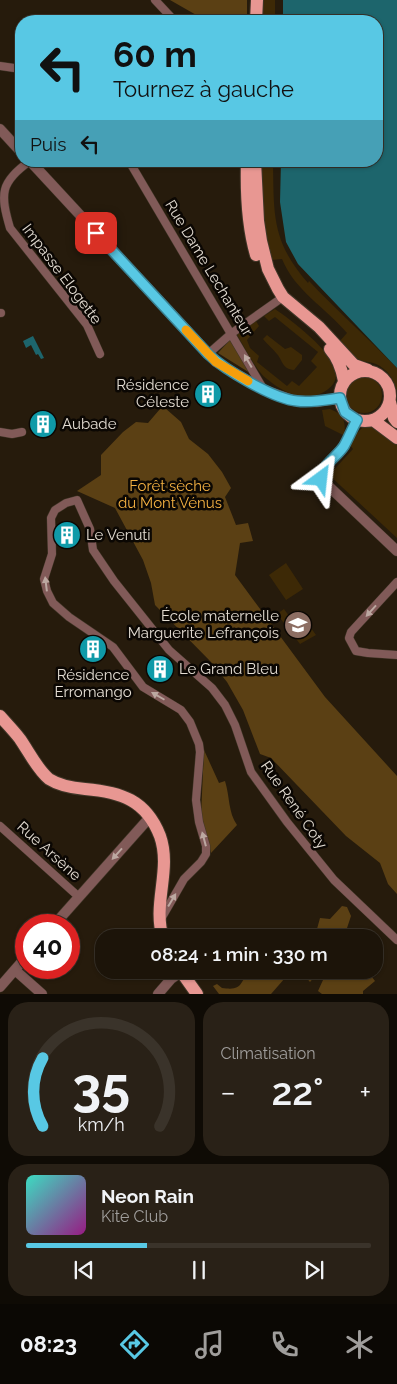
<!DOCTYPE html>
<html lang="fr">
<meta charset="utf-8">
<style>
body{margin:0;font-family:Raleway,sans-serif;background:#292117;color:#f1f3f6;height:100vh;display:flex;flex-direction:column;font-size:19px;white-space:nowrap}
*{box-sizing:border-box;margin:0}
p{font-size:16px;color:#a09e9c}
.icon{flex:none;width:28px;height:28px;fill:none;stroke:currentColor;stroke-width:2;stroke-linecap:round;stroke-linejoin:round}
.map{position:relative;height:994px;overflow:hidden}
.panel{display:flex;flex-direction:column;gap:8px;padding:8px;background:#0f0b05;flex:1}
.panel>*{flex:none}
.guide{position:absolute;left:15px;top:15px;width:368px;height:152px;border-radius:20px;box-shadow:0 1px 4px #0004,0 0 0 1px #3a332a;background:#58c8e4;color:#111;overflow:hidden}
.speed{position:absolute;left:15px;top:914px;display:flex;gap:10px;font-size:25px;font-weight:700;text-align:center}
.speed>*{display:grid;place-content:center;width:65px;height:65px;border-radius:50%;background:#1c1409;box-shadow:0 1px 4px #0004,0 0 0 1px #3a332a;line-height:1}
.speed .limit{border:8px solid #d22;background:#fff;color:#111}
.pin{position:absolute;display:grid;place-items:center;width:42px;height:42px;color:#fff;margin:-21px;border-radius:10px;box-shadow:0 2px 8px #0006}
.me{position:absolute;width:55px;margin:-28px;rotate:30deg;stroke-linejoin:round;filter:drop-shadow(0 0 4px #0008)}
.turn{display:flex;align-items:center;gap:18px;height:105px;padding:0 15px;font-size:22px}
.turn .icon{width:65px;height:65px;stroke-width:2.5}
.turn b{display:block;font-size:35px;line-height:42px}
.then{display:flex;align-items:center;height:48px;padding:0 15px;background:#0003;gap:10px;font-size:19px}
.big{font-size:38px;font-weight:600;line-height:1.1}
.panel .widget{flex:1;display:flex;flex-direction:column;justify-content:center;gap:8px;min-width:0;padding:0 18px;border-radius:20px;background:#292117}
.panel .dial{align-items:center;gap:0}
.dial svg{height:130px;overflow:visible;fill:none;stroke:#3a332a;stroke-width:7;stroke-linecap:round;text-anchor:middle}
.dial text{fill:#f1f3f6;stroke:none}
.song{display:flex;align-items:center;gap:15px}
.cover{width:60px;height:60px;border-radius:8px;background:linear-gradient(135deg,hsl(170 70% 55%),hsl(310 70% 35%))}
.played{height:5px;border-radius:2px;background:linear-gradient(90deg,#58c8e4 35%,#3a332a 35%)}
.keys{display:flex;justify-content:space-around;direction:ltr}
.heat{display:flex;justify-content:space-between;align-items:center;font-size:28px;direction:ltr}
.panel .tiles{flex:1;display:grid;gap:8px;grid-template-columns:1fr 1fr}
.widget:last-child{grid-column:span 2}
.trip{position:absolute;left:95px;top:929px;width:288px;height:50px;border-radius:20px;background:#1c1409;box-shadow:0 1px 4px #0004,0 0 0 1px #3a332a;font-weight:600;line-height:50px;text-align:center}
.tab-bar{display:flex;height:80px;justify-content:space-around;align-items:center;background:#0b0804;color:#a09e9c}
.tab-bar .icon{width:35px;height:35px}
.tab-bar .selected{color:#58c8e4}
.tab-bar b{font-size:22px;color:#f1f3f6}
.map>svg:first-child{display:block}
</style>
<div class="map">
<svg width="397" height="994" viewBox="0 0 397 994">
<rect width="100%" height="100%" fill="#261b0c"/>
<path fill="#3d2906" d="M261 0H275V21H260Z
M265 161H273C274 213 271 241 308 283L309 281C336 310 365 335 392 363L397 368V391C394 379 387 369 376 364 371 362 365 362 360 360 351 356 345 349 339 342L347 333C325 307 295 291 282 259L272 260 264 232 261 169Z
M275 309C290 319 333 352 336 371 339 390 313 400 297 396 287 393 275 386 267 379 257 372 244 346 237 335L256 321 259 326 247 340 250 348 259 356 257 362 287 386 292 381 299 386 317 367 311 361 318 352 275 317 269 321 264 316Z
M267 335 285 349 291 347 302 355V360L294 370C282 369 283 361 277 354 273 349 267 344 263 339Z
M346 395a18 18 0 1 1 36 0a18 18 0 1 1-36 0Z
M330 409C345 415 345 421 345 436L325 426 322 410Z
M365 425C379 427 388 435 397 445V538L329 475 353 449 350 445 355 435Z
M286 563 303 589 286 600 269 575Z
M284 609 289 616 298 610 316 635 300 644 277 614Z"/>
<path fill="#5b4014" d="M170 0H247V21H202L198 16Z
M230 340 250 373 218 353Z
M165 408 181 422 189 439 208 454 222 472 231 488 225 497 236 525 248 523 253 541 240 543 235 575 325 697 397 776V894L388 884 380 863 346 836 271 758 260 754 243 710 227 682 211 662 155 605 151 583 143 560 115 508 77 491 101 475V455L123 432 136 422 148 423 160 409Z
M204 750 219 783 225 781C230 797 228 812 237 825L211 853 201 815Z
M342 906 347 907 351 916 345 934 343 937H322L326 934 317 929 320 918 330 919Z
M251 970H292L271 994H219L213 986 217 984 222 988C244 991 238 983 251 970Z
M300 970H358L368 972 375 981 363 991V994H322L318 991 323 980 316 975 310 982Z"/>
<path fill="#1d656c" d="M283 0H397V368L298 264 286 242 280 202 281 161H376V21H283Z
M33 336 44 358 41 359 38 354 36 355 31 345 26 348 23 341Z"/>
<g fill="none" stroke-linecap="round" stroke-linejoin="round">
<g stroke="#403628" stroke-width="9">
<path id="minor" d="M155 0 171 17
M0 66 21 69
M30 161C0 182 0 194 10 228L87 325 100 354
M129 161 264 390
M0 313H1
M208 354 232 333 283 297
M0 432 12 434 22 432
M397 582 351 632 349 638 356 651 368 653 397 655
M0 826 79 897
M161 919 184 879 201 862 206 854V846L199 822 196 800 200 752 199 744 190 722 181 710 143 687 113 647 69 617 53 603 47 591 44 579 52 554 51 518 55 510 66 503 77 500 90 529 93 550 114 581 169 650 212 688 225 705 235 725 251 772 287 822 334 880 397 940"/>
</g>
<g stroke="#403628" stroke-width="11">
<path id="tertiary" d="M0 129 21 152
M30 161 216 362 264 390 295 401 316 402 340 398
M357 420C352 429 349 438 344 446 337 457 321 465 321 479L397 551
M54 925 150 817
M15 970 42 994
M0 987 26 957
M158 994 171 979 181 972"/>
</g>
<g stroke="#403628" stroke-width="14">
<path id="primary" d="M256 21 257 0
M247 161C246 193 247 224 256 255
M255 161 258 221 261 241 268 269 278 289 283 297 319 327 354 365 368 370
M330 349C338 358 342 370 344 381
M340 396a25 25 0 1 1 50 0a25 25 0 1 1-50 0Z
M390 402 394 418 397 422
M373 420 397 438
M0 716C7 724 14 731 20 739 29 752 37 769 49 779 60 786 73 788 85 789 121 792 146 800 160 836 172 870 152 904 163 938
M180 970 197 994"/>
</g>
<use href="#minor" stroke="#815a58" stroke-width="8"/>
<use href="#tertiary" stroke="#815a58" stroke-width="10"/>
<use href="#primary" stroke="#e89792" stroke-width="12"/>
</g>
<defs><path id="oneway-solid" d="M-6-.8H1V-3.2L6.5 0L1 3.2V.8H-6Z" transform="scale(1.25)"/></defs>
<g fill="#bca8a1">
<use href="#oneway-solid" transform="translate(248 361) rotate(-120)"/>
<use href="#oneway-solid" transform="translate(46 584) rotate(-97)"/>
<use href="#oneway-solid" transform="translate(371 611) rotate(132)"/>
<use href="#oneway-solid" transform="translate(158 696) rotate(-150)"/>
<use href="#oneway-solid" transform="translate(204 839) rotate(-105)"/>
<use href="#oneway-solid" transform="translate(117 854) rotate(132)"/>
<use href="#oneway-solid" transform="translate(172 900) rotate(-59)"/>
</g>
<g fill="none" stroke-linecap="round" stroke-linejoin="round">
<g stroke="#398294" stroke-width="12">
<path id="route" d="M96 233 208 354C225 370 274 399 297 401 311 403 325 400 340 398L345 412 357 420C352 429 349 437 344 446 337 457 321 465 321 479"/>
</g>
<use href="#route" stroke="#58c8e4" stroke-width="9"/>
<path stroke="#f59e0b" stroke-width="9" d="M186 330 216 362 248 381"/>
</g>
<defs>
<g id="building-disc" transform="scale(1.4375)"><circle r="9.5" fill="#0f9aa8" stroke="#0b0703"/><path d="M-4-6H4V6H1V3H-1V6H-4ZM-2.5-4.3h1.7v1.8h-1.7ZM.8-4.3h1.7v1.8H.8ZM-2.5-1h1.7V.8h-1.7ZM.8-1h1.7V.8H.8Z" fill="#fff"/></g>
<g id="school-disc" transform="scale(1.4375)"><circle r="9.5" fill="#8d6e63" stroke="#0b0703"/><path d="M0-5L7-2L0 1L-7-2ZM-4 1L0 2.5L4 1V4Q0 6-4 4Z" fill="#fff"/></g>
</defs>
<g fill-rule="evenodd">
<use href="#building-disc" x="208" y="394"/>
<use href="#building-disc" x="43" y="424"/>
<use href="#building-disc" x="67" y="535"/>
<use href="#school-disc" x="298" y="625"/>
<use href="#building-disc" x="93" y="649"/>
<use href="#building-disc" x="160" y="669"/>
</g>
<g text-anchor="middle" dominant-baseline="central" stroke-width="5" stroke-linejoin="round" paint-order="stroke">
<g font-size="15" fill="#e3dcd2" stroke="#0b0703">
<text transform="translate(209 268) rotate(59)">Rue Dame Lechanteur</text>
<text transform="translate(62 274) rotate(53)">Impasse Elogette</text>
<text transform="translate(294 805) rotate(55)">Rue René Coty</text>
<text transform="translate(49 851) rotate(42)">Rue Arsène</text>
</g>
<g font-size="15" fill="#e3dcd2" stroke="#0b0703" text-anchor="start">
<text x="189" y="385" text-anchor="end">Résidence<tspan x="189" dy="17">Céleste</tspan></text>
<text x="62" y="424">Aubade</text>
<text x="86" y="535">Le Venuti</text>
<text x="279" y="616" text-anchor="end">École maternelle<tspan x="279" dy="17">Marguerite Lefrançois</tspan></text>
<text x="179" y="669">Le Grand Bleu</text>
<text x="93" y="675" text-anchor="middle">Résidence<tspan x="93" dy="17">Erromango</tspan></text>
</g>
<g font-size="15" fill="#f4b142" stroke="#0b0703">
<text x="170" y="486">Forêt sèche<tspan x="170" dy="17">du Mont Vénus</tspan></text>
</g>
</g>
</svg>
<div class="speed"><div class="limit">40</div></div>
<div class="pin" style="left:96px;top:233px;background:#d93025"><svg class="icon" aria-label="arrive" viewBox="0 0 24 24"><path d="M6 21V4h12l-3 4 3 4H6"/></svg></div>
<svg class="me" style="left:321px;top:479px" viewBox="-20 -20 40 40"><path d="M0-17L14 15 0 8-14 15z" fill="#58c8e4" stroke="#fff" stroke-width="4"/></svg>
<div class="trip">08:24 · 1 min · 330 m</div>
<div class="guide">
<div class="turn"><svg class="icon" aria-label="left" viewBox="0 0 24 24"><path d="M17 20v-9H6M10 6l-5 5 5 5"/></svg><div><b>60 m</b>Tournez à gauche</div></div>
<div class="then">Puis<svg class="icon" aria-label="left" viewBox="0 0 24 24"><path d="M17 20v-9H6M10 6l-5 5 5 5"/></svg></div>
</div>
</div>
<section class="panel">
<div class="tiles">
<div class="widget dial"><svg viewBox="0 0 100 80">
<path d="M14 69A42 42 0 1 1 86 69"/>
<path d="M14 69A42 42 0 0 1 14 27" stroke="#58c8e4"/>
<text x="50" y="56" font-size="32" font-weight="700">35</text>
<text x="50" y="72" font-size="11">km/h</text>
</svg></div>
<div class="widget"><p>Climatisation</p>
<div class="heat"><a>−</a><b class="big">22°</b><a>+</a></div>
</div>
<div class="widget">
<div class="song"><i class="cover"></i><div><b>Neon Rain</b><p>Kite Club</p></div></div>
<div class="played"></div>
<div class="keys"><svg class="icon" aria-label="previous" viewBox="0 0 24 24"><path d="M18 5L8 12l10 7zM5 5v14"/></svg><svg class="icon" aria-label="pause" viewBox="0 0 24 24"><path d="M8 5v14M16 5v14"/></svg><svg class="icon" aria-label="next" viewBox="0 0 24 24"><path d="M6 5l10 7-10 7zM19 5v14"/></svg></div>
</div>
</div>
</section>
<nav class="tab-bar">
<b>08:23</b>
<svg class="icon selected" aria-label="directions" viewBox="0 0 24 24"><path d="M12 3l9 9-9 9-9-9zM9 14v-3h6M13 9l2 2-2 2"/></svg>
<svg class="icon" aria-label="music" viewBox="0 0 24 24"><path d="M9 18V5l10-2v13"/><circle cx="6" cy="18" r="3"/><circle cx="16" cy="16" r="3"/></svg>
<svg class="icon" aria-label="phone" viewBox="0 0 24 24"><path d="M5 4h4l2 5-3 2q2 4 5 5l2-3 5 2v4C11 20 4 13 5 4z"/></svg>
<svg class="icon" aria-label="climate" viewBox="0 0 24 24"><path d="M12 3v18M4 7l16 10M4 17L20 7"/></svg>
</nav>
